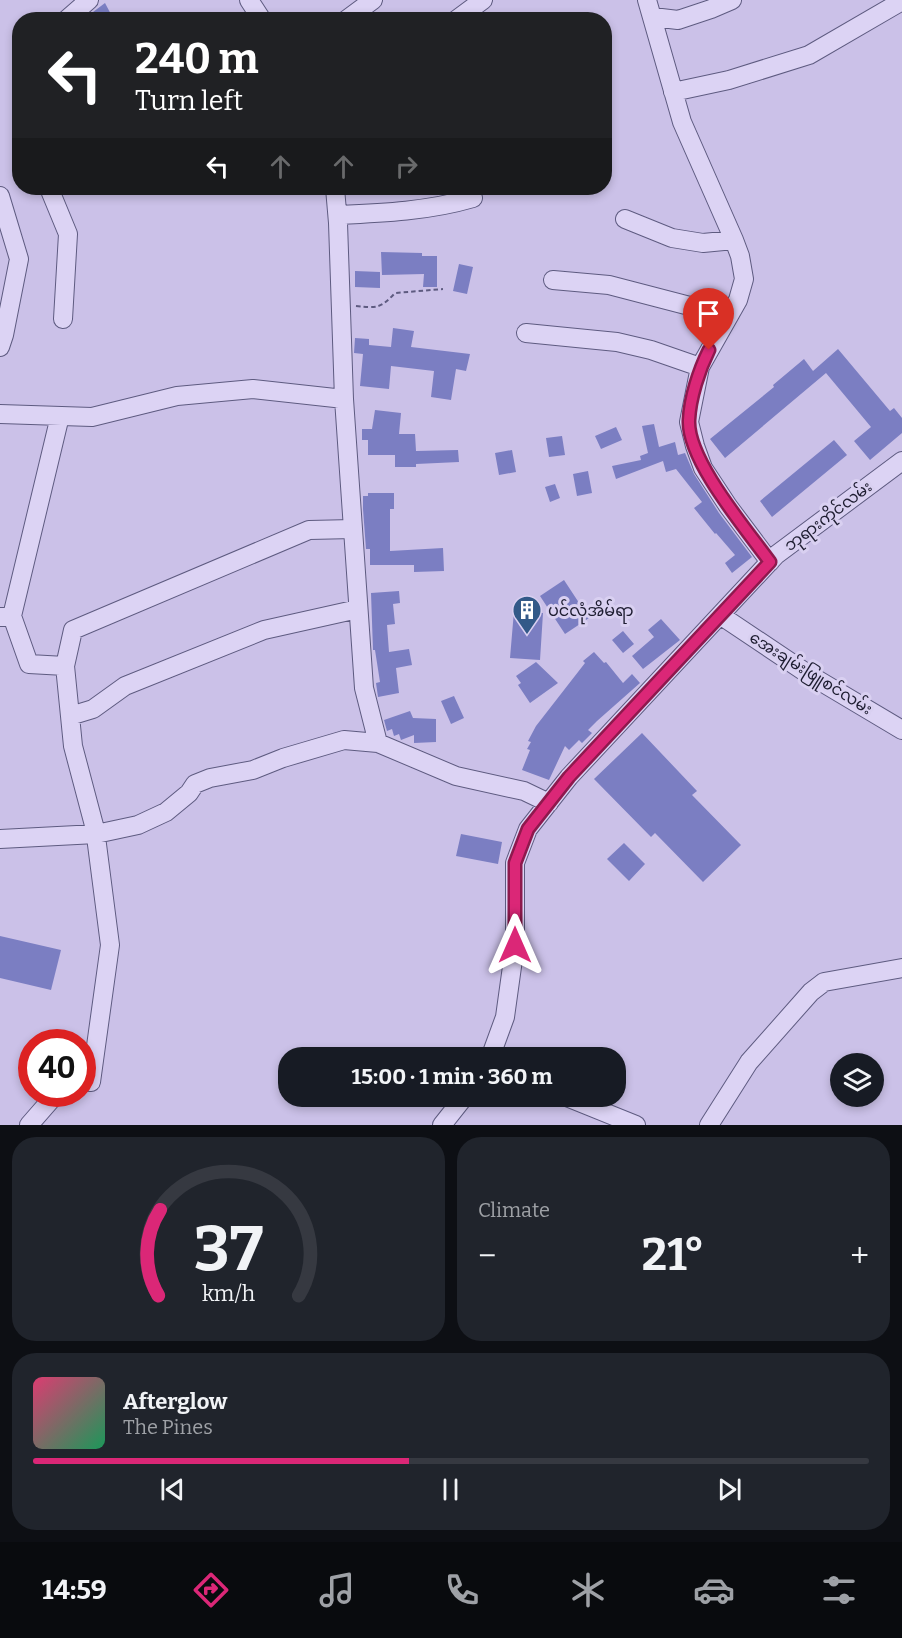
<!DOCTYPE html>
<meta charset="utf-8">
<style>
body{margin:0;font-family:Bitter,"Noto Sans Myanmar",serif;background:#20242c;color:#f1f3f6;height:100vh;display:flex;flex-direction:column;font-size:22px;white-space:nowrap}
*{box-sizing:border-box;margin:0}
p{font-size:20px;color:#9ea1a6}
.icon{flex:none;width:33px;height:33px;fill:none;stroke:currentColor;stroke-width:2;stroke-linecap:round;stroke-linejoin:round}
.map{position:relative;height:1125px;overflow:hidden}
.panel{display:flex;flex-direction:column;gap:12px;padding:12px;background:#0d0f14;flex:1}
.panel>*{flex:none}
.top-card{position:absolute;left:12px;top:12px;width:600px;height:183px;border-radius:24px;box-shadow:0 3px 9px #0003;background:#202124;color:#fff;overflow:hidden}
.fabs{position:absolute;left:830px;top:1053px;display:grid;gap:12px}
.fabs a{display:grid;place-items:center;width:54px;height:54px;border-radius:50%;background:#171b24;box-shadow:0 3px 9px #0003;font-size:30px}
.speed{position:absolute;left:18px;top:1029px;display:flex;gap:12px;font-size:30px;font-weight:700;text-align:center}
.speed>*{display:grid;place-content:center;width:78px;height:78px;border-radius:50%;background:#171b24;box-shadow:0 3px 9px #0003;line-height:1}
.speed .limit{border:9px solid #d22;background:#fff;color:#111}
.pin{position:absolute;display:grid;place-items:center;width:51px;height:51px;color:#fff;margin:-62px -26px;border-radius:50% 50% 50% 0;rotate:-45deg;box-shadow:0 0 6px #0007}
.pin .icon{rotate:45deg}
.me{position:absolute;width:66px;margin:-33px;rotate:0deg;stroke-linejoin:round;filter:drop-shadow(0 0 4px #0008)}
.turn{display:flex;align-items:center;gap:21px;height:126px;padding:0 24px;font-size:27px}
.turn .icon{width:78px;height:78px;stroke-width:2.5}
.turn b{display:block;font-size:42px;line-height:51px}
.lanes{display:flex;align-items:center;height:57px;padding:0 24px;background:#0003;justify-content:center;gap:30px;direction:ltr}
.lanes .off{opacity:.35}
.big{font-size:45px;font-weight:700;line-height:1.1}
.panel .card{flex:1;display:flex;flex-direction:column;justify-content:center;gap:9px;min-width:0;padding:0 21px;border-radius:24px;background:#20242c}
.panel .dial{align-items:center;gap:0}
.dial svg{height:156px;overflow:visible;fill:none;stroke:#363941;stroke-width:7;stroke-linecap:round;text-anchor:middle}
.dial text{fill:#f1f3f6;stroke:none}
.song{display:flex;align-items:center;gap:18px}
.cover{width:72px;height:72px;border-radius:9px;background:linear-gradient(135deg,hsl(340 70% 55%),hsl(150 70% 35%))}
.played{height:6px;border-radius:3px;background:linear-gradient(90deg,#db2777 45%,#363941 45%)}
.keys{display:flex;justify-content:space-around;direction:ltr}
.heat{display:flex;justify-content:space-between;align-items:center;font-size:33px;direction:ltr}
.panel .tiles{flex:1;display:grid;gap:12px;grid-template-columns:1fr 1fr}
.card:last-child{grid-column:span 2}
.trip{position:absolute;left:278px;top:1047px;width:348px;height:60px;border-radius:24px;background:#171b24;box-shadow:0 3px 9px #0003;font-weight:700;line-height:60px;text-align:center}
.dock{display:flex;height:96px;justify-content:space-around;align-items:center;background:#090b0e;color:#9ea1a6}
.dock .icon{width:42px;height:42px}
.dock .active{color:#db2777}
.dock b{font-size:27px;color:#f1f3f6}
.map>svg:first-child{display:block}
</style>
<div class="map">
<svg width="902" height="1125" viewBox="0 0 902 1125">
<rect width="100%" height="100%" fill="#cbc1e8"/>
<path fill="#7b7ec2" d="M105 3 114 20H92L89 15Z
M381 252 422 253V256H437V287H423L424 274 382 275Z
M459 264 473 267 467 294 453 291Z
M355 271 380 272V288L355 287Z
M393 328 414 331 411 347 470 354 466 371 456 369 451 400 431 397 434 371 391 366 389 389 360 386 363 354 354 353 355 338 369 339V345L391 347Z
M838 349 890 411 894 408 902 418V433L870 460 854 441 871 427 826 373 725 458 710 439 774 387 773 385 804 359 813 371Z
M375 410 401 413 399 434H415L416 451 458 450 459 462 416 464V467H395V455H368V440H362V429H372Z
M654 424 659 447 675 442 678 455 685 453 694 474 719 513 752 557 732 573 725 563 735 555 716 533 715 534 694 508 702 502 676 469 666 472 663 461 616 479 612 466 641 460 640 456 648 453 642 426Z
M616 427 622 440 601 449 595 436Z
M562 436 565 455 549 457 546 438Z
M834 440 847 455 772 517 760 501Z
M512 450 516 472 499 475 495 453Z
M588 471 592 493 577 496 573 474Z
M555 484 560 498 550 502 545 487Z
M368 493H394V509H390V551L443 548 444 571 414 572V565H370V549H366L363 509V496H368Z
M564 580 589 618 565 634 540 596Z
M399 591 400 603 393 604 395 624 387 625 389 652 409 649 412 665 396 668 399 693 378 697 376 683 380 682 375 650H373L371 593Z
M514 611 543 613 540 660 510 658Z
M661 619 680 640 643 669 632 656 654 637 648 630Z
M623 631 634 644 623 653 612 640Z
M594 652 604 663 606 662 623 683 632 674 640 683 597 721 588 730 592 733 582 743 579 740 569 750 565 746 549 780 522 770 530 750 527 749 531 742 528 741 536 726 585 663 583 661Z
M536 662 558 683 530 703 518 685 521 683 516 676Z
M454 696 464 718 451 724 441 701Z
M410 711 413 718 436 719V742L414 743V735L401 740 399 734 394 736 392 729 387 731 384 720Z
M642 733 697 791 692 795 741 845 703 882 655 833 651 837 594 779Z
M461 834 502 842 498 864 456 856Z
M624 843 645 864 629 881 607 859Z
M0 936 61 950 51 990 0 978Z"/>
<g fill="none" stroke-linecap="round" stroke-linejoin="round">
<g stroke="#5e5b80" stroke-width="20">
<path id="minor" d="M249 0 262 20
M647 0 682 122 734 240 740 256 744 279 738 300 700 367 689 422 695 446 703 468 728 506 770 562
M653 17 678 20 711 9 732 0
M66 20 89 0
M346 20 373 0
M456 20 483 0
M673 92 729 80 809 55 902 1
M49 188 68 234 63 319
M335 188 338 223 344 399 364 688 378 743
M0 196 19 259 4 335 0 347
M338 215C383 213 429 211 473 198
M625 219 672 238 703 243 734 240
M553 280 609 285 728 316
M526 333 617 342 651 350 700 367
M0 414 92 417 177 396 253 389 344 399
M720 615 808 674 902 730
M12 616 60 416
M0 617 12 616 29 664 65 666 73 746 95 829 110 945 91 1082 82 1081
M65 666 73 630 309 530 353 529
M70 716 93 709 125 686 264 630 358 609
M0 839 96 834 138 825 166 812 189 793 195 784 210 778 253 770 283 758 344 740 378 743 456 776 524 791 549 803
M490 1058 505 1017 515 945V863L528 829 569 777 776 555 902 461
M564 1096 636 1125
M29 1125 56 1094
M442 1125 465 1096
M709 1125 749 1062 811 992 824 982 902 968"/>
</g>
<path stroke="#5e5b80" stroke-width="2" stroke-dasharray="4.5 3" stroke-linecap="butt" d="M356 306C377 308 380 309 395 293L443 289"/>
<use href="#minor" stroke="#dcd3f4" stroke-width="18"/>
</g>
<g fill="none" stroke-linecap="round" stroke-linejoin="round">
<g stroke="#8e194d" stroke-width="15">
<path id="route" d="M515 945V863L528 829 569 777 770 562C747 530 687 460 689 420 690 398 699 370 709 350"/>
</g>
<use href="#route" stroke="#db2777" stroke-width="10"/>
</g>
<defs>
<g id="building-pin" transform="scale(1.5)"><path d="M0 17L-7.5 6A9.5 9.5 0 1 1 7.5 6Z" fill="#325988" stroke="#d9d0f1"/><path d="M-4-6H4V6H1V3H-1V6H-4ZM-2.5-4.3h1.7v1.8h-1.7ZM.8-4.3h1.7v1.8H.8ZM-2.5-1h1.7V.8h-1.7ZM.8-1h1.7V.8H.8Z" fill="#fff"/></g>
</defs>
<g fill-rule="evenodd">
<use href="#building-pin" x="527" y="610"/>
</g>
<g text-anchor="middle" dominant-baseline="central" stroke-width="6" stroke-linejoin="round" paint-order="stroke">
<g font-size="16" fill="#1e1d31" stroke="#d9d0f1">
<text transform="translate(828 516) rotate(-37)">ဘုရားကိုင်လမ်း</text>
<text transform="translate(811 673) rotate(32)">အေးချမ်းဖြူစင်လမ်း</text>
</g>
<g font-size="16" fill="#1e1d31" stroke="#d9d0f1" text-anchor="start">
<text x="548" y="610">ပင်လုံအိမ်ရာ</text>
</g>
</g>
</svg>
<div class="fabs">
<a><svg class="icon" aria-label="layers" viewBox="0 0 24 24"><path d="M12 4l9 5-9 5-9-5zM3 14l9 5 9-5"/></svg></a>
</div>
<div class="speed"><div class="limit">40</div></div>
<div class="pin" style="left:709px;top:350px;background:#d93025"><svg class="icon" aria-label="arrive" viewBox="0 0 24 24"><path d="M6 21V4h12l-3 4 3 4H6"/></svg></div>
<svg class="me" style="left:515px;top:945px" viewBox="-20 -20 40 40"><path d="M0-17L14 15 0 8-14 15z" fill="#db2777" stroke="#fff" stroke-width="4"/></svg>
<div class="trip">15:00 · 1 min · 360 m</div>
<div class="top-card">
<div class="turn"><svg class="icon" aria-label="left" viewBox="0 0 24 24"><path d="M17 20v-9H6M10 6l-5 5 5 5"/></svg><div><b>240 m</b>Turn left</div></div>
<div class="lanes"><svg class="icon" aria-label="left" viewBox="0 0 24 24"><path d="M17 20v-9H6M10 6l-5 5 5 5"/></svg><svg class="icon off" aria-label="ahead" viewBox="0 0 24 24"><path d="M12 20V5M6 11l6-6 6 6"/></svg><svg class="icon off" aria-label="ahead" viewBox="0 0 24 24"><path d="M12 20V5M6 11l6-6 6 6"/></svg><svg class="icon off" aria-label="right" viewBox="0 0 24 24"><path d="M7 20v-9h11M14 6l5 5-5 5"/></svg></div>
</div>
</div>
<section class="panel">
<div class="tiles">
<div class="card dial"><svg viewBox="0 0 100 80">
<path d="M14 69A42 42 0 1 1 86 69"/>
<path d="M14 69A42 42 0 0 1 15 25" stroke="#db2777"/>
<text x="50" y="56" font-size="32" font-weight="700">37</text>
<text x="50" y="72" font-size="11">km/h</text>
</svg></div>
<div class="card"><p>Climate</p>
<div class="heat"><a>−</a><b class="big">21°</b><a>+</a></div>
</div>
<div class="card">
<div class="song"><i class="cover"></i><div><b>Afterglow</b><p>The Pines</p></div></div>
<div class="played"></div>
<div class="keys"><svg class="icon" aria-label="previous" viewBox="0 0 24 24"><path d="M18 5L8 12l10 7zM5 5v14"/></svg><svg class="icon" aria-label="pause" viewBox="0 0 24 24"><path d="M8 5v14M16 5v14"/></svg><svg class="icon" aria-label="next" viewBox="0 0 24 24"><path d="M6 5l10 7-10 7zM19 5v14"/></svg></div>
</div>
</div>
</section>
<nav class="dock">
<b>14:59</b>
<svg class="icon active" aria-label="directions" viewBox="0 0 24 24"><path d="M12 3l9 9-9 9-9-9zM9 14v-3h6M13 9l2 2-2 2"/></svg>
<svg class="icon" aria-label="music" viewBox="0 0 24 24"><path d="M9 18V5l10-2v13"/><circle cx="6" cy="18" r="3"/><circle cx="16" cy="16" r="3"/></svg>
<svg class="icon" aria-label="phone" viewBox="0 0 24 24"><path d="M5 4h4l2 5-3 2q2 4 5 5l2-3 5 2v4C11 20 4 13 5 4z"/></svg>
<svg class="icon" aria-label="climate" viewBox="0 0 24 24"><path d="M12 3v18M4 7l16 10M4 17L20 7"/></svg>
<svg class="icon" aria-label="car" viewBox="0 0 24 24"><path d="M5 17H2v-5l4-1 3-4h7l3 4 3 1v5h-3M9 17h6M6 11h13"/><circle cx="7" cy="17" r="2"/><circle cx="17" cy="17" r="2"/></svg>
<svg class="icon" aria-label="filters" viewBox="0 0 24 24"><path d="M4 7h16M4 17h16"/><circle cx="9" cy="7" r="2"/><circle cx="15" cy="17" r="2"/></svg>
</nav>
